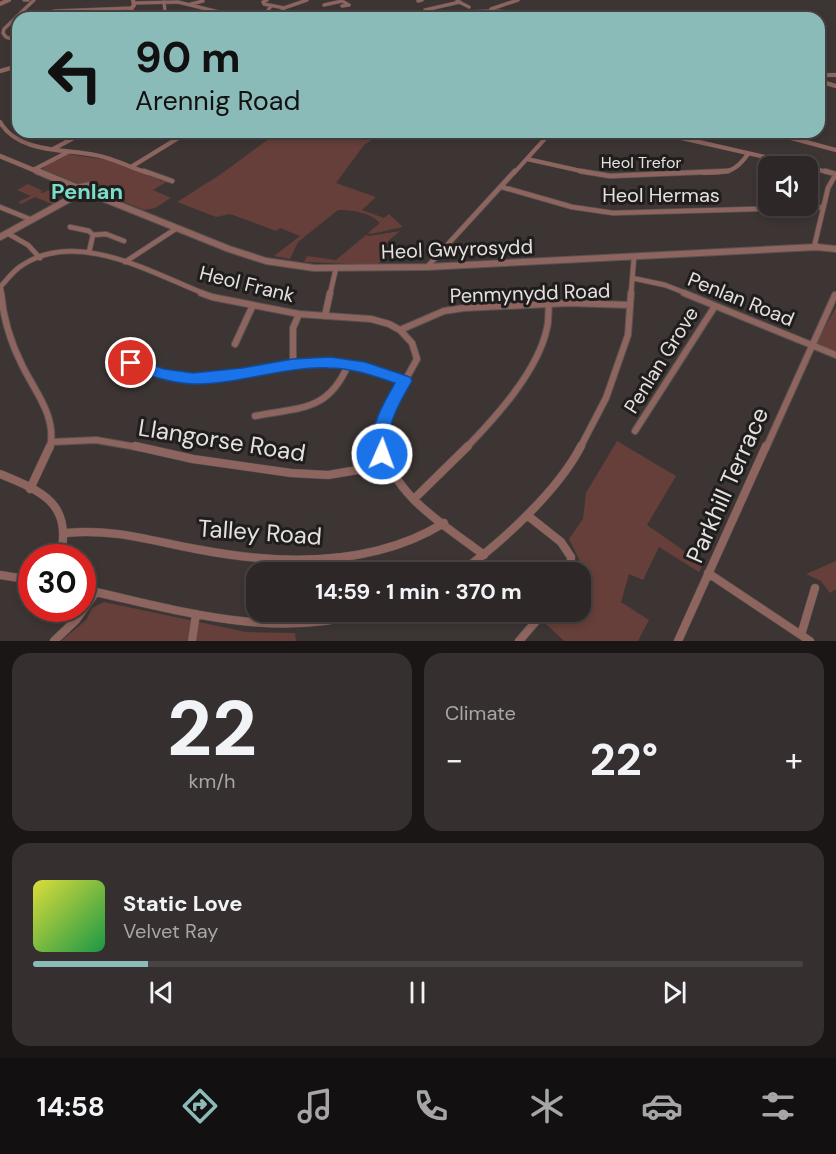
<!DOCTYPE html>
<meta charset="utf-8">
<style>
body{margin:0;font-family:"DM Sans",sans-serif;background:#35302f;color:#f1f3f6;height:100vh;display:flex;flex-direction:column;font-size:22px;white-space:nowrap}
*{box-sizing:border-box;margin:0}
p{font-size:20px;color:#a7a6a7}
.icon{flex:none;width:33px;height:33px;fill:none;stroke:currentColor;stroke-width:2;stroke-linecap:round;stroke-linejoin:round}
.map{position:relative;height:641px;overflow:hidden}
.sheet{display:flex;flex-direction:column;gap:12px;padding:12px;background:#191615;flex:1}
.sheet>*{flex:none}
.top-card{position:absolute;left:12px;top:12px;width:813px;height:126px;border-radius:18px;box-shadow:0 3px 9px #0003,0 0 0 2px #484444;background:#8bbbb9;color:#111;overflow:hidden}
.buttons{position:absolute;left:758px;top:156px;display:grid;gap:12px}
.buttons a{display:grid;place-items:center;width:60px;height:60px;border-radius:12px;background:#2d2827;box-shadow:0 3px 9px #0003,0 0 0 2px #484444;font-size:30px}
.speed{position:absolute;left:18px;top:544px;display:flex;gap:12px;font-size:30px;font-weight:700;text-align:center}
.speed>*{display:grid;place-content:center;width:78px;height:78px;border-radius:50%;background:#2d2827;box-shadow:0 3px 9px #0003,0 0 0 2px #484444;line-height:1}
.speed .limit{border:9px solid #d22;background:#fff;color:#111}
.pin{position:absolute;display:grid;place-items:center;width:51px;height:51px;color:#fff;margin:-26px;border:3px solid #fff;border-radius:50%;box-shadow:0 2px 6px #0007}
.me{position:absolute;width:66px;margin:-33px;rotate:2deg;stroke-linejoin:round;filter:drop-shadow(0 0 4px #0008)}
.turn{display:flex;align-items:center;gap:21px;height:126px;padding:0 24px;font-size:27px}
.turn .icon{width:78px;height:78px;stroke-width:2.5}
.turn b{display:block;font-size:42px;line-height:51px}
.big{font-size:45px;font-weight:700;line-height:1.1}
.sheet .widget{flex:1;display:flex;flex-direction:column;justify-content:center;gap:9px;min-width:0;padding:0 21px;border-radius:18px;background:#35302f}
.sheet .dial{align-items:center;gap:0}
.dial b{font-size:78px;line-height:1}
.song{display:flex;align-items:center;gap:18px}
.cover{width:72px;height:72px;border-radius:9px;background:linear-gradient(135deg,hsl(60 70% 55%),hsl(140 70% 35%))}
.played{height:6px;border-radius:3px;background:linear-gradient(90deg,#8bbbb9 15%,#484444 15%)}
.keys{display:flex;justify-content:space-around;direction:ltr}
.heat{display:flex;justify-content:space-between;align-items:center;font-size:33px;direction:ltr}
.sheet .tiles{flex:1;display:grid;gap:12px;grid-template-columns:1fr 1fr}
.widget:last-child{grid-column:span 2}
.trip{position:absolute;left:246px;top:562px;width:345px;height:60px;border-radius:18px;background:#2d2827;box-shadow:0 3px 9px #0003,0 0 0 2px #484444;font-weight:700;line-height:60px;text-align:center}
.tabs{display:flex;height:96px;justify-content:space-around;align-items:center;background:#121010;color:#a7a6a7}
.tabs .icon{width:42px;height:42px}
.tabs .current{color:#8bbbb9}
.tabs b{font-size:27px;color:#f1f3f6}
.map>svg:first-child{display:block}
</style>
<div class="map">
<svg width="836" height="641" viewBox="0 0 836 641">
<rect width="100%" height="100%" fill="#3c3534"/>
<path fill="#663f3a" d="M505 11 544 18H418L454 12Z
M278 132H384L364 145 336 183 376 197 362 210 384 218 389 214 403 227 371 234 368 233 380 223C369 212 353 210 338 210L298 242 290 259 274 256 300 236 280 228 276 231 230 214 216 217 177 202 221 174Z
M68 154 107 160 158 178 160 181H168L153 190 171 198 155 208 144 210 105 194 99 184H79L43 169 44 166Z
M28 184 43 191 40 192 42 193 59 186 54 205 35 197 21 204 18 202 31 196 17 190Z
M400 231 388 241 381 261 376 265 304 262 307 256 336 260 366 235 370 236Z
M836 307V352L816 344Z
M617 441 676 476 647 525 703 564 699 572 659 547 643 580 629 574 621 602 649 620 638 641H564L545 623 554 612H580L579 559 569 539 583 519 586 493Z
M836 561V589L830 593 821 581 806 574Z
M104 602 246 632 295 633 296 641H61L86 620 92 608Z"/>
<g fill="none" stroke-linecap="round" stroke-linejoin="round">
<g stroke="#575150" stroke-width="4">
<path id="minor-far4" d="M24 0H28
M267 0 263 2 264 4 284 8
M418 1 422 0
M457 1 469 7
M164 2 165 11 174 18
M134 3 178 2 227 14
M191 4 203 1
M324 5 342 1 349 5 342 6
M491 9 518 0
M425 10 460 2
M54 11 132 8
M255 14 266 13 271 6
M285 18 280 13 284 8 307 0
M18 41 6 37 3 33 4 29 34 0"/>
</g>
<g stroke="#575150" stroke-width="4.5">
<path id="minor-far3" d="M819 81 836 86
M0 122C18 153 64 149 95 155 107 157 119 162 131 167L188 132
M655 132 805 166
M769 132 836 150
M129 134 141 138 152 132
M53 149 85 132
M527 159 590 173
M131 167 148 173
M807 167 831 173
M33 170 68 152
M514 173 551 132
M703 173C726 172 734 174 748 154"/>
</g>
<g stroke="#575150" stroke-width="6">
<path id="minor-far2" d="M144 171 172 181
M580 171 610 176 728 171
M825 171 836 174
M502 187 572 207 613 213 823 207
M0 207 32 220
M70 227 89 231 93 235
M7 233 28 245 40 258
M93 235 106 234 124 241
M817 247 815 243 828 188 836 174
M89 252 93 235
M125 262 177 228
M427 267 515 171
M632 278 665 285 688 294
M1 294V286C7 280 13 271 21 266 76 228 152 273 205 294
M330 294 336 268
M631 294 634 257"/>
</g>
<g stroke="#575150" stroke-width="8">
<path id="minor-far1" d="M1 293C3 317 11 343 22 365 35 392 57 416 50 448
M201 293 212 297 299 314 371 319 389 324 400 330 412 343 417 359 384 419 383 448
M684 293 836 355
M325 316 330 293
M400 330 444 311 464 308 569 303 630 305
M235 344 253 305
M131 363C148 369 166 376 185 378 228 381 270 362 313 362 345 362 375 371 404 381
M293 364V328L299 314
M255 416C300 407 328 412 348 365
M635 431 715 306
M51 442 96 440 142 448
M466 448C496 417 538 371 547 328 549 320 548 312 549 304
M580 448 606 398 628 335 631 293
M766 448 835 295"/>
</g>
<g stroke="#575150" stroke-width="9">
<path id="minor" d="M135 446 193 459 291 473 328 475 387 465
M383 446C393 496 446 526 484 555
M0 474C44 492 73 504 60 558
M30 489 50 446
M414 499 468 446
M527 515 561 542 571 557 570 573
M66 533C112 528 152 541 196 549 278 565 371 568 444 523
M459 573C500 544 558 491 581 446
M708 573 810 641
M0 575 32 580
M82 589C175 609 272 641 367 612
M801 635 815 588
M54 641 76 620 96 592
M192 641 196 614
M519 641 544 612
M678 641 766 446"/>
</g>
<g stroke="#575150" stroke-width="4.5">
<path id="tertiary-far2" d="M0 4 9 0
M125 18 134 5 133 0
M412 18C460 11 505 8 552 18
M0 71 18 66
M819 75H836"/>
</g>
<g stroke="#575150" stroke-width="5">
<path id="tertiary-far1" d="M0 156 41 173"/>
</g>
<g stroke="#575150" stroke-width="8">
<path id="tertiary" d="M37 171 78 188
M90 185 97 189C91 197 82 198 73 195L76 188Z
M92 194 229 249 266 261 314 268 427 267 817 247 836 249
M0 237 75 196"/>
</g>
<use href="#minor-far4" stroke="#8e645e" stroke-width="3"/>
<use href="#minor-far3" stroke="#8e645e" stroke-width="4"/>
<use href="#minor-far2" stroke="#8e645e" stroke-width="4.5"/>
<use href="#minor-far1" stroke="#8e645e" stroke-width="6"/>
<use href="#minor" stroke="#8e645e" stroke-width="8"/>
<use href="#tertiary-far2" stroke="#8e645e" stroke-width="4"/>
<use href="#tertiary-far1" stroke="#8e645e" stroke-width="4.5"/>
<use href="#tertiary" stroke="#8e645e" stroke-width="6"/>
</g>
<path fill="#1a73e8" stroke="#114b97" stroke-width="1.5" d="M330 357 365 362 410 377 412 381C404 395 395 409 391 425 388 436 394 448 388 459L382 461 377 459C364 434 383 404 395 383 374 376 352 368 329 368 283 366 238 385 192 384 169 383 148 375 126 367L124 363 131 358 164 369 193 373 242 368 293 359Z"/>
<g text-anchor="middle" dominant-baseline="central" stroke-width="6" stroke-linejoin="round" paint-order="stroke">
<g font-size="16" fill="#e5e1e0" stroke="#201d1d">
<text x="641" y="162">Heol Trefor</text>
</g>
<g font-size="20" fill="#e5e1e0" stroke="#201d1d">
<text x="661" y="195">Heol Hermas</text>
<text transform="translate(457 249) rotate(-2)">Heol Gwyrosydd</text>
<text transform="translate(247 284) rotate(14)">Heol Frank</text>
<text transform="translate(530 293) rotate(-2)">Penmynydd Road</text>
<text transform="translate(741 299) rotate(22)">Penlan Road</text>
<text transform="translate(661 360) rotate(-58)">Penlan Grove</text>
</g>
<g font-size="22" font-weight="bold" fill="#7adec9" stroke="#201d1d">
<text x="87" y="191">Penlan</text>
</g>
<g font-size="24" fill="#e5e1e0" stroke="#201d1d">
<text transform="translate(222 440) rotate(9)">Llangorse Road</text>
<text transform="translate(727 485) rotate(-66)">Parkhill Terrace</text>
<text transform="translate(260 532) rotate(4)">Talley Road</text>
</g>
</g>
</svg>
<div class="buttons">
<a><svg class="icon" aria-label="sound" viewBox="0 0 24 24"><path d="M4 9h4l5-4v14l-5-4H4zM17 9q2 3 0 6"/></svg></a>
</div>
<div class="speed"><div class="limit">30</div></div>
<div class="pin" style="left:131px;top:363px;background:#d93025"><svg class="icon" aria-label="arrive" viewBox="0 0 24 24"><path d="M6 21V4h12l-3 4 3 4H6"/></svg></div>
<svg class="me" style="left:382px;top:454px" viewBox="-20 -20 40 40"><circle r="17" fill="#1a73e8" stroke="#fff" stroke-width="3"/><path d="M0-11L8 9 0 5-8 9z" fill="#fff"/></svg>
<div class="trip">14:59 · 1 min · 370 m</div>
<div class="top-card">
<div class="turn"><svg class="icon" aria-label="left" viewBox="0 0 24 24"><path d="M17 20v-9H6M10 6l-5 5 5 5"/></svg><div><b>90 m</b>Arennig Road</div></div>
</div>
</div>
<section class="sheet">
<div class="tiles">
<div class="widget dial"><b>22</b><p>km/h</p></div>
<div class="widget"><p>Climate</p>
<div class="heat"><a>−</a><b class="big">22°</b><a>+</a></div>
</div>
<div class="widget">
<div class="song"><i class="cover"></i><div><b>Static Love</b><p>Velvet Ray</p></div></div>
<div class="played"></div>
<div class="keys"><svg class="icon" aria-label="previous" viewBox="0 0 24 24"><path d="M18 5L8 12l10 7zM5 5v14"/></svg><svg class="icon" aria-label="pause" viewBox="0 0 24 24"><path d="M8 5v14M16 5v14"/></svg><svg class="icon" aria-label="next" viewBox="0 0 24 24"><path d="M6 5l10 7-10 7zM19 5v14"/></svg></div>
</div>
</div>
</section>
<nav class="tabs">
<b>14:58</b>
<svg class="icon current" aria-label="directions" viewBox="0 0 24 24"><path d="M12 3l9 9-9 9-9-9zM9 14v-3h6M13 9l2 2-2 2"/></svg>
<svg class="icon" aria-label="music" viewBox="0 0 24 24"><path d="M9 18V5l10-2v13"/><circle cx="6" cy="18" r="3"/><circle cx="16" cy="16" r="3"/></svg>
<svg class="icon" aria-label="phone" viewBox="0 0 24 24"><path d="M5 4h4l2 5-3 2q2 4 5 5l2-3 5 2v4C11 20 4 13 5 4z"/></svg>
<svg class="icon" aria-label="climate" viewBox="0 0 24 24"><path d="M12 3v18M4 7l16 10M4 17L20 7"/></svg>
<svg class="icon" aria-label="car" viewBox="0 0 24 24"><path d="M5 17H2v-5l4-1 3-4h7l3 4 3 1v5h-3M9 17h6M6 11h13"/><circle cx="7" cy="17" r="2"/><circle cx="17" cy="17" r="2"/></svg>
<svg class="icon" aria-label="filters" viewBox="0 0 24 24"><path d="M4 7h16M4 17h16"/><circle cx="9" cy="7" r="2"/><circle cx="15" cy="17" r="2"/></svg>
</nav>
